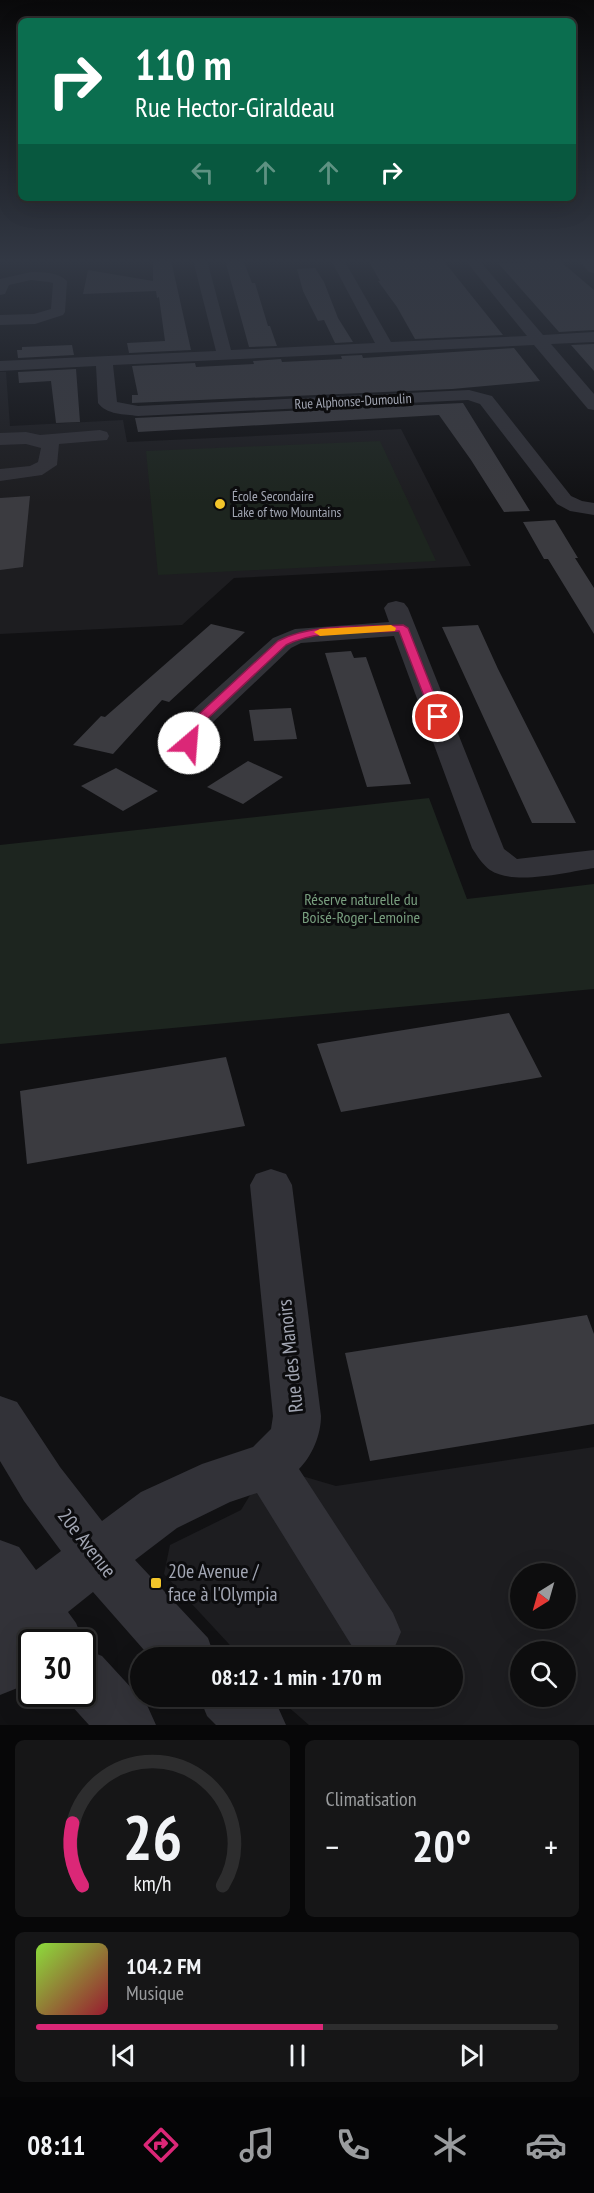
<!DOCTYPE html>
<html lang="fr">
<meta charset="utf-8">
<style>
body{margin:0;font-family:"PT Sans Narrow",sans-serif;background:#161617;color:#f1f3f6;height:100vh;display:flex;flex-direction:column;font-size:22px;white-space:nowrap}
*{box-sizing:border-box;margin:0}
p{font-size:20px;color:#9a9c9e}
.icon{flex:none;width:33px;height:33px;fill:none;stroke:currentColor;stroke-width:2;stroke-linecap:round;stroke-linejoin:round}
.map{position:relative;height:1725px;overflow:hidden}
.sheet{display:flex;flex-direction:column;gap:15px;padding:15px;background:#070708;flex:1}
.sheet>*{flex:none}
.hud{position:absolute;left:18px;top:18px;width:558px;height:183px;border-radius:9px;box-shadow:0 6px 24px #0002,0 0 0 2px #2d2d2e;background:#0b6e4f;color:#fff;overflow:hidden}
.needle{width:39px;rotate:217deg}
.fabs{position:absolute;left:510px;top:1563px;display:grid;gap:12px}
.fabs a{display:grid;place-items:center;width:66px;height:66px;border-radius:50%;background:#0d0d0e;box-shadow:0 6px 24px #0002,0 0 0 2px #2d2d2e;font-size:30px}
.speed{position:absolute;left:18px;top:1629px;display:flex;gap:12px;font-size:30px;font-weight:700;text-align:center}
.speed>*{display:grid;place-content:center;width:78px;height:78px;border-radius:50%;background:#0d0d0e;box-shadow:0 6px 24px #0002,0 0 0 2px #2d2d2e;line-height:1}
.speed .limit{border:3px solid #111;border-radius:9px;background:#fff;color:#111}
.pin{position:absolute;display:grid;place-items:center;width:51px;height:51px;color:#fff;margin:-26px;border:3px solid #fff;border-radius:50%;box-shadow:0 2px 6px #0007}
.me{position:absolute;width:66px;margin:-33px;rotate:27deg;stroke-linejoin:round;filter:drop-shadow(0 0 4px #0008)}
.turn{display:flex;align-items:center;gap:21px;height:126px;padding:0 18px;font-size:27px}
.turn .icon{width:78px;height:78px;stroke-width:2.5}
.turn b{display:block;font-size:42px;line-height:51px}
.lanes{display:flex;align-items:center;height:57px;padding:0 18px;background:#0003;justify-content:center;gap:30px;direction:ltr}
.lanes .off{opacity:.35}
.big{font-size:45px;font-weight:700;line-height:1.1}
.sheet .card{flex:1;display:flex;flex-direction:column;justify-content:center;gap:9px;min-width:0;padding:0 21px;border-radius:9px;background:#161617}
.sheet .dial{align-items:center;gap:0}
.dial svg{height:156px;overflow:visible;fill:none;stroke:#2d2d2e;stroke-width:7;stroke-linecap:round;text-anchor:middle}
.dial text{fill:#f1f3f6;stroke:none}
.song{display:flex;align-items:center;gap:18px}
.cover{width:72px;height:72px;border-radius:9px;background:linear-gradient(135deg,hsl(90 70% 55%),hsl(350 70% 35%))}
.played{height:6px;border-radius:3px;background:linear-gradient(90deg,#db2777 55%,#2d2d2e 55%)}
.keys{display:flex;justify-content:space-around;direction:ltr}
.heat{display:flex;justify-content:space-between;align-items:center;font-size:33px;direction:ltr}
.sheet .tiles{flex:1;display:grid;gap:15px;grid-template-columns:1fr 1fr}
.card:last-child{grid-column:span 2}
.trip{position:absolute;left:130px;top:1647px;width:333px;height:60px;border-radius:30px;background:#0d0d0e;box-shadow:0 6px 24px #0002,0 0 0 2px #2d2d2e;font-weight:700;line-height:60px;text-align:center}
.tab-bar{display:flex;height:96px;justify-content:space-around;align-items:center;background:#050506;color:#9a9c9e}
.tab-bar .icon{width:42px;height:42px}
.tab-bar .selected{color:#db2777}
.tab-bar b{font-size:27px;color:#f1f3f6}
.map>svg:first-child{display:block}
</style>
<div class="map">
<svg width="594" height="1725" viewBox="0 0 594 1725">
<rect width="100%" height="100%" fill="#111113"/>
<path fill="#1d1d20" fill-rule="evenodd" d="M0 372H6L10 426 123 420 127 442 401 429 471 566 234 578 182 625 0 634Z
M594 1447V1725H309L277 1697 453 1696V1658L241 1657 164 1574 170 1545 241 1510 268 1466 336 1486ZM520 1574H566V1618H520ZM520 1652H566V1696H520Z"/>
<path fill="#1d251f" d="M380 441 436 561 158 575 146 451Z
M429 798 467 899 594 884V989L0 1044V845Z"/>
<path fill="#3b3b40" d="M153 260H171L191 350 129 353 127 343 165 341 159 297 157 298 156 291 83 294 88 270 153 281Z
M225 260H243L252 283H255L268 326H270L277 346 249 347Z
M368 260H443L503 335 415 339 397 307 378 281H380Z
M560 261 594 290V330L559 332 498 263Z
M315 268 324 282 338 318 353 342 335 343 324 320 318 321 303 291 297 269Z
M594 344V371L571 345Z
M72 345 74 355 18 358 17 350H22V347Z
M514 348 540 381 452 389 132 403V395H138L132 366 195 363 196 367 254 364 253 361 281 359 282 362 342 359 341 356 362 355 363 358Z
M76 369 80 422 56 423 51 381 19 383 18 372Z
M463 403 530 511 504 512 471 460 439 415 138 432 135 418Z
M30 496 23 567 0 570V498Z
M555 520 578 558H575L594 588V634L548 559H544L523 522Z
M211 624 245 632 169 702 162 700 113 754 73 745 101 716 105 717Z
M478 625 498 669 576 823H532L442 627Z
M351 651 354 658 366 657 411 784 367 787 325 653Z
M291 708 297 739 254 741 249 710Z
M248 761 283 777 243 804 207 787Z
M116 768 158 791 123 811 81 786Z
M509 1013 542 1077 341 1112 317 1044Z
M226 1057 245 1126 27 1164 20 1091Z
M587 1315 594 1334V1424L370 1461 345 1353Z"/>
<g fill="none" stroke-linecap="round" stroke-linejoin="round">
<path fill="#323238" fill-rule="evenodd" d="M193 260H207L231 350 375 343 331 260H344L391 342 527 336 465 260H479L543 335 594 332V342L551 344 594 394V410L588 409 534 345 113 365 117 402 138 406 469 390 492 396 571 496 582 501 594 503V515L570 511 557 504 480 404 468 400 138 416C124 414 107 415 98 403L96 366 0 371V361L216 351Z
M578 260H593L594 273 589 272Z
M31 272C43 272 58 272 67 281L65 312 63 315 35 324 0 325V315L34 314 51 309 53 283 49 282 31 280 9 285 5 294 0 295V279Z
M100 430 107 432 109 436 107 440 59 444 57 465 42 475 0 481V469L30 466 38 462 41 448 26 444 0 445V433L26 432 40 435Z
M396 601 404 603 408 608 504 849 517 859 594 850V868C567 872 514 886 490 870 483 865 477 856 472 848L394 636 301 643 291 648 212 723 199 749 189 751 179 749 175 743 179 729 192 711 273 638 295 629 389 622 384 608 388 603Z
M271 1169 286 1174 292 1185 321 1416C321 1435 312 1456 299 1469L393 1613 401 1632 393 1651C377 1658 371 1658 355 1651L257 1493 230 1502 177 1528 135 1560 208 1638 215 1658H151L93 1592 68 1612 76 1623 84 1642 82 1647V1642H32V1662L20 1687 0 1695V1540L19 1547 36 1570 61 1551 24 1501 0 1461V1396L17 1402 60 1467 102 1521 141 1492 202 1464 253 1447 271 1429 273 1416 250 1185 256 1174Z
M82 1648 102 1656 147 1705 156 1725H89L61 1694H82Z
M199 1696H269L277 1705 286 1725H216L207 1716Z"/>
</g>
<linearGradient id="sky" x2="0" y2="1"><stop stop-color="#09090a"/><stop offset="0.52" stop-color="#323844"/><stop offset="1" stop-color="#323844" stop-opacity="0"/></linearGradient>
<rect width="594" height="502" fill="url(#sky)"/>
<path fill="#db2777" stroke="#8e194d" stroke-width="1.5" d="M403 625 408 628 443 717 442 719 438 720 432 717 399 631C365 633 316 629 286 645L206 720 193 746H185L183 743 187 729 198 715 278 641C312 623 365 627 403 625Z"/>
<path fill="#f59e0b" d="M391 625 396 628 395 631 320 636 314 632 320 629Z"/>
<g fill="#f2c52a" stroke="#0c0c0e" stroke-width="2">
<circle cx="220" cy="504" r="6"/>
<rect x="150" y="1577" width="12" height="12" rx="3"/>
</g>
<g text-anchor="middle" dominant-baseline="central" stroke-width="6" stroke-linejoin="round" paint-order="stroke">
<g font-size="14" fill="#a2a6b3" stroke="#0c0c0e">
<text transform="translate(353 401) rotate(-3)">Rue Alphonse-Dumoulin</text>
</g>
<g font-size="14" fill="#a2a6b3" stroke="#0c0c0e" text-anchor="start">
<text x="232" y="496">École Secondaire<tspan x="232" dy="16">Lake of two Mountains</tspan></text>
</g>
<g font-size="16" fill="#799f7f" stroke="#0c0c0e">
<text x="361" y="899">Réserve naturelle du<tspan x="361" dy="18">Boisé-Roger-Lemoine</tspan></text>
</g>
<g font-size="20" fill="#a2a6b3" stroke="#0c0c0e">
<text transform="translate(290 1356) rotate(-96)">Rue des Manoirs</text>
<text transform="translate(87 1543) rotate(52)">20e Avenue</text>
</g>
<g font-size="20" fill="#a2a6b3" stroke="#0c0c0e" text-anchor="start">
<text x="168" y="1571">20e Avenue /<tspan x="168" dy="23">face à l'Olympia</tspan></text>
</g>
</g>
</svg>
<div class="fabs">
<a><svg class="needle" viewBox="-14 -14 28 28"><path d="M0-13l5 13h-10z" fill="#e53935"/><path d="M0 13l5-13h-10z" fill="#9a9c9e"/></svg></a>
<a><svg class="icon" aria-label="search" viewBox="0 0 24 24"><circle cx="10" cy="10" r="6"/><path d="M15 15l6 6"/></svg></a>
</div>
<div class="speed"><div class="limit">30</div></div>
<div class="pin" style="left:438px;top:717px;background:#d93025"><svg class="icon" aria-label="arrive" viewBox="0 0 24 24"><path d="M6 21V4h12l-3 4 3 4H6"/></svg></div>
<svg class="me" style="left:189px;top:743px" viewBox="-20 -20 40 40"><circle r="19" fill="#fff"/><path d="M0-13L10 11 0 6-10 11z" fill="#db2777"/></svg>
<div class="trip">08:12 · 1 min · 170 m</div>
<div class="hud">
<div class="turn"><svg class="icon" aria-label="right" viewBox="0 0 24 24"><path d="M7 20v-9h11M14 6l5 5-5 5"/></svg><div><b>110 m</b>Rue Hector-Giraldeau</div></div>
<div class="lanes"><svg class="icon off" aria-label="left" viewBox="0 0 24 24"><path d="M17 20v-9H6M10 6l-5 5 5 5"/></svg><svg class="icon off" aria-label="ahead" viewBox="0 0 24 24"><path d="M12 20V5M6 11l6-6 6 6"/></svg><svg class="icon off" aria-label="ahead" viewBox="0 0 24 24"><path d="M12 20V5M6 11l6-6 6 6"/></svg><svg class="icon" aria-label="right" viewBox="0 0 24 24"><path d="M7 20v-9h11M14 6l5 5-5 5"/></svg></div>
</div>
</div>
<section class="sheet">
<div class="tiles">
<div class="card dial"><svg viewBox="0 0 100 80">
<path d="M14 69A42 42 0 1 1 86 69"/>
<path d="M14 69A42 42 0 0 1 9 37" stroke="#db2777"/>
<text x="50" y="56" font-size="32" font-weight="700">26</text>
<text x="50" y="72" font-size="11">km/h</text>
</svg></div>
<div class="card"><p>Climatisation</p>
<div class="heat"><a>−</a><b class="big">20°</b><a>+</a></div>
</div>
<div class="card">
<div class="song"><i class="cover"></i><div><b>104.2 FM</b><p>Musique</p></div></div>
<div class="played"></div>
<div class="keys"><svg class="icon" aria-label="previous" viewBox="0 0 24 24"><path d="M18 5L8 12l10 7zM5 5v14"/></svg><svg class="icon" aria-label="pause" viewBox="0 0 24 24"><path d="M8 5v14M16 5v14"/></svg><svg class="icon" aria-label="next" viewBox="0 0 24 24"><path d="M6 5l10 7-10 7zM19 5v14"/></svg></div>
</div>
</div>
</section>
<nav class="tab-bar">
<b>08:11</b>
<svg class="icon selected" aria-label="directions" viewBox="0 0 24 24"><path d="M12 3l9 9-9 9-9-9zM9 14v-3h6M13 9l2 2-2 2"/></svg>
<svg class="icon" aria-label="music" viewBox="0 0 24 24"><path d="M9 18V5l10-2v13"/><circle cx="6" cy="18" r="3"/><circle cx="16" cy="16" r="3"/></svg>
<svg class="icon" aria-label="phone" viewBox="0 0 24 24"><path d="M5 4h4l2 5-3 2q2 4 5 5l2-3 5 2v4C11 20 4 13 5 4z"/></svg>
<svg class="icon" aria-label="climate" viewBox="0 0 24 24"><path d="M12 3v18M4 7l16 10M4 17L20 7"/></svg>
<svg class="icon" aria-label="car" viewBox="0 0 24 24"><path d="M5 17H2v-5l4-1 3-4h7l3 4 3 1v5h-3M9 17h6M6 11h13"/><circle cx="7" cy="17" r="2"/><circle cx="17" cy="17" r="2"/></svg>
</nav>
